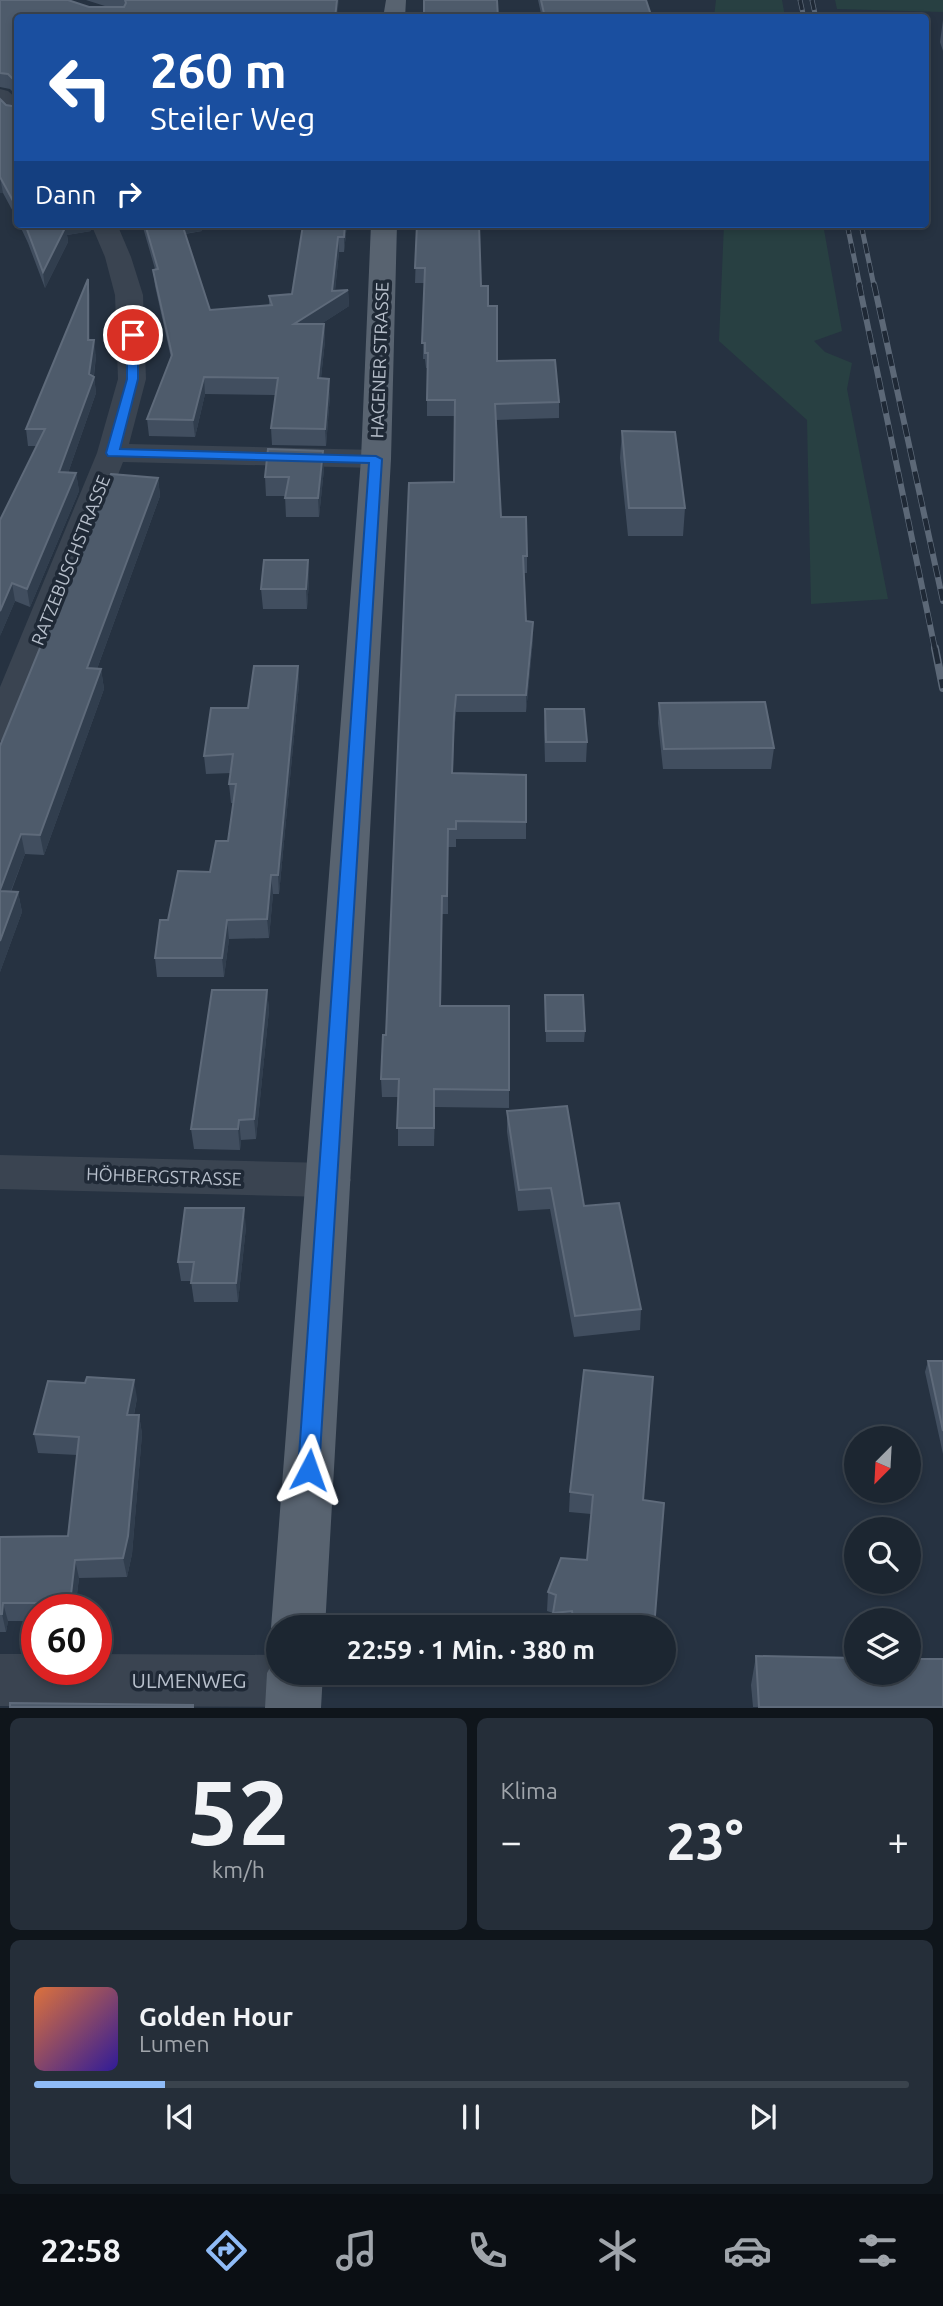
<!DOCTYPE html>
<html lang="de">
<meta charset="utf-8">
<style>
body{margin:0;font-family:Ubuntu,sans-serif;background:#252e39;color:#f1f3f6;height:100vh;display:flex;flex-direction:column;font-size:26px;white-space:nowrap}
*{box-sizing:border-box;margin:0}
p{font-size:23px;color:#a0a5ab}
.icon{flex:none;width:38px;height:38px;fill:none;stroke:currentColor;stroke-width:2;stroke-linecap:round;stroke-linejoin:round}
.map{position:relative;height:1708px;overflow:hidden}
.drawer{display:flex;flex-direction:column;gap:10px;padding:10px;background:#0f151b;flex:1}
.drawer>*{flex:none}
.banner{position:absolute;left:14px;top:14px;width:915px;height:214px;border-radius:7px;box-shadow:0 4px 10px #0003,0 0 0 2px #3a434d;background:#1a4fa0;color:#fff;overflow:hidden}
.needle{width:46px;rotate:204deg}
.fabs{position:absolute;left:844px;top:1426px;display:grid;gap:14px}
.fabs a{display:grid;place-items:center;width:77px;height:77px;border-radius:50%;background:#1c2631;box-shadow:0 4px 10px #0003,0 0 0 2px #3a434d;font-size:35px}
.speed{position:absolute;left:21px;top:1594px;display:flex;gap:14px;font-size:35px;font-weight:700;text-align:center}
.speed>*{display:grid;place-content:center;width:91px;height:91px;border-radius:50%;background:#1c2631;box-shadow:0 4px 10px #0003,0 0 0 2px #3a434d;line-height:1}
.speed .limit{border:10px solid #d22;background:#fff;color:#111}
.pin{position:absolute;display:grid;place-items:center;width:60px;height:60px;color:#fff;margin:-30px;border:4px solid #fff;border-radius:50%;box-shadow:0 2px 7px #0007}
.me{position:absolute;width:77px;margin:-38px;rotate:4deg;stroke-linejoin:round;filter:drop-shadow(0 0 5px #0008)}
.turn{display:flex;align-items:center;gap:24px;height:147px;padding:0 21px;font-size:32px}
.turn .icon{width:91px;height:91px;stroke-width:2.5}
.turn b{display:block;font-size:49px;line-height:60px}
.then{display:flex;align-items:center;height:66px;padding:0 21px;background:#0003;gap:14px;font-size:26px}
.big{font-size:52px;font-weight:700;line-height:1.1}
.drawer .card{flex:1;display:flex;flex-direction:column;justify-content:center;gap:10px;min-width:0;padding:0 24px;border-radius:10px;background:#252e39}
.drawer .dial{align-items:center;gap:0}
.dial b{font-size:91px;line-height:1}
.song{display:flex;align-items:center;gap:21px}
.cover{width:84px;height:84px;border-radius:10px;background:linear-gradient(135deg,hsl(20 70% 55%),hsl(250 70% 35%))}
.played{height:7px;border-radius:4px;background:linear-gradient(90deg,#8fbbf7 15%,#3a434d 15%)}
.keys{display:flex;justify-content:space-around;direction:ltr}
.heat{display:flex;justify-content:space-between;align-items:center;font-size:38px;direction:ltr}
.drawer .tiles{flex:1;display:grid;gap:10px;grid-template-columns:1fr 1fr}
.card:last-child{grid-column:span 2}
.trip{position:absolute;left:266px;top:1615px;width:410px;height:70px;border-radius:35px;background:#1c2631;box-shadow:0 4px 10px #0003,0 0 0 2px #3a434d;font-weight:700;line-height:70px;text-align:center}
.dock{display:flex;height:112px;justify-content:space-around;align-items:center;background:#0b0f14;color:#a0a5ab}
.dock .icon{width:49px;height:49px}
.dock .selected{color:#8fbbf7}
.dock b{font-size:32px;color:#f1f3f6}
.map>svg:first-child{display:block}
</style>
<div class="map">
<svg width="943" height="1708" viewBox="0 0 943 1708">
<rect width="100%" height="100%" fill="#263241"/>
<path fill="#284042" d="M716 0H782L785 17H714Z
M835 0H943V12L837 9Z
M724 224H823L842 331 814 341 825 352 852 363 847 389 888 599 811 604 807 420 719 341Z"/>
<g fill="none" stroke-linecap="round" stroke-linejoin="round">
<path fill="#3a4451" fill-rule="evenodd" d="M0 89 8 91 18 100V120L10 118 0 109Z
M91 224H117L131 257 143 295 146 379 129 444 376 450 387 453 391 459 387 465 376 468 123 462 18 730 13 738 0 741V687L97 453 118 379 115 295 105 257Z
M0 1155 328 1163 344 1168 351 1180 344 1192 328 1197 0 1189Z
M0 1654H37V1670H96V1654L278 1655V1673H319L323 1681 315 1700 295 1707 0 1706Z"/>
<path fill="#586370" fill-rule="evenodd" d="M386 0H406L405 18H383Z
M371 224H397L391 459 325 1628H278V1645L271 1628 361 459Z
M278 1653V1673H323L321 1708H265L267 1673Z"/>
<g stroke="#5c6877" stroke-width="5">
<path id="rail-far2" d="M800 0 804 18
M812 0 816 18
M847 224 860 286
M861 224 874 286"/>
</g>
<g stroke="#5c6877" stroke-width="6">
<path id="rail-far1" d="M859 284 935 649
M874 284 943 601"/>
</g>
<g stroke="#5c6877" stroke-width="8">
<path id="rail" d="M935 648 943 688"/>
</g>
<use href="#rail-far2" stroke="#1f2936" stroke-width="3.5" stroke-dasharray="10" stroke-linecap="butt"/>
<use href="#rail-far1" stroke="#1f2936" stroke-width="4.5" stroke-dasharray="12" stroke-linecap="butt"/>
<use href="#rail" stroke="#1f2936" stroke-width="5" stroke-dasharray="16" stroke-linecap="butt"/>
</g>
<path fill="#414e5f" d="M0 0 89 7H108L86 0H339L18 18V97L10 89 0 87Z
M538 0H646L652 18H542Z
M943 20V51L940 42Z
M0 99 6 105 18 107V221L3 193H0Z
M19 224H90L91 231 67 235 68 242 45 288 28 243Z
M142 224H202V231L185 234 210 310 269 305V296L292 294 347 224 344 252H339L335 291 348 290 349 306 321 324H324L325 341 321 378 330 395 326 446 272 445 271 428 275 395 205 394 195 437 149 436 147 419 171 358 155 286 153 270 155 269Z
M417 224 481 286 488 306 497 361 559 402V418L496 420 501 517 527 556V573H524L526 621 533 622V639L526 712H456L454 734 453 773 526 775V839H456V847H448V914H442L441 1006H509V1108L435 1107 434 1146H398V1097H382L381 1079 454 482V416H427V368H426L425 359H423L424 283H415Z
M90 295V340L96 356 94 376 96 393 68 473H76L79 491 30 607 15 601 0 636 37 446H28L26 429Z
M622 431 685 508 683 536H628L620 458Z
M323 451 324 469 319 517H286L285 496H266L265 477Z
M158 478 160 496 97 669H101L104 689 44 855 25 854 11 892H18L22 912 0 972V746Z
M308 560 309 580 307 609H263L261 589Z
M298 666 299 684 279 894H273L269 938 229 939 224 977H157L155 958 168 920 210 872 228 841 233 803H231L229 784 231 773 206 774 204 756 248 708Z
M659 703 774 748 771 769H663L658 723Z
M545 709 587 742 586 762H545L544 729Z
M267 990 269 1010 256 1139 241 1140 240 1150 194 1149 191 1129Z
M545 995 585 1031 584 1042H546Z
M507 1111 584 1206 641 1309 640 1330 574 1337 550 1209 518 1211 507 1132Z
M246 1227 238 1302H194L191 1281H181L178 1262Z
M928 1361H943V1454L925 1372Z
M137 1398 134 1415H139L142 1434 132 1554 127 1577 79 1578 75 1610H37V1621H8L6 1632H0V1537L68 1536 77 1455 38 1453 34 1434Z
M570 1492 643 1500 654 1628H552L553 1613 547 1611 548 1592 587 1560 591 1514 569 1512Z
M756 1656 943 1707H753L751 1685Z"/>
<path fill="#313e4e" d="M337 0H339L337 18H335Z
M0 177 3 193H0Z
M63 224H90L91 231 67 235 68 242 45 288 43 272Z
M181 224H202V231L182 234Z
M345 224H347L344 252V237Z
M338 237 339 252 334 299 348 290 349 306 295 341 294 324 332 291Z
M88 279 90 295V356L88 340Z
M324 324 325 341 319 395 318 378Z
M94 340 96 356 93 380 94 377 96 393 62 490 59 472 89 374Z
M204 377 205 394 195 437 193 420Z
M329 379 330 395 326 446 325 429Z
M323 451 324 469 319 517 318 498Z
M76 473 79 491 30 607 27 589Z
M158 478 160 496 90 688 87 668Z
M308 560 309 580 307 609 306 589Z
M12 583 15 601 0 636V611Z
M533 622V639L526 712V695Z
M298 666 299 684 279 894 278 875Z
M101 669 104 689 44 855 40 835Z
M456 695V712L454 734 452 791 454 717Z
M21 834 25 854 3 911 0 890Z
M271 875 273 894 269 938 267 919Z
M18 892 22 912 0 972V941Z
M227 920 229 939 224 977 222 958Z
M267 990 269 1010 256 1139 254 1119Z
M239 1120 241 1140 240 1150 238 1129Z
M244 1208 246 1227 238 1302 236 1283Z
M134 1380 137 1398 130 1434 127 1415Z
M139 1415 142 1434 132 1554 127 1577 123 1558Z
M75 1560 79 1578 75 1610H71L70 1603Z
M3 1603 8 1621 6 1632 2 1614Z"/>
<path fill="#4e5b6b" stroke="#5e6a7a" stroke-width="2" d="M0 0H68L89 7H124L126 3 125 0H337L335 18H18V84L8 74 0 73Z
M424 0H497L498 18H424Z
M541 0H646L652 18H545Z
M0 99 6 105 18 107V210L0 177Z
M25 224H64L66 226 43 272Z
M145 224H182L210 310 272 305 269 296 292 294 303 225 345 224 344 237H338L332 291 348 290 294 324H324L318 378 329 379 325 429 271 428 278 378 204 377 193 420 147 419 172 355 153 270 158 269Z
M417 224H479L481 286H488V306H497V361L555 360 559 402 495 404 501 517H526L527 556H523L526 621 533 622 526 695H456L454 717 452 773 526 775V822L456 821V829H448L447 896H442L440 1006H509V1090L434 1089V1128H397L399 1079H381L383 1035H386L409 483 454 482 455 400H427L428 353H425V343H422L425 268H415Z
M88 279V340H94L89 374 94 377 59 472 76 473 27 589 12 583 0 611V520L45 429H26Z
M622 431 675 432 685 508H629Z
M268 449 323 451 318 498H285L289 477H265Z
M111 474 158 478 87 668 101 669 40 835 21 834 0 890V746Z
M264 560H308L306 589H261Z
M254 666H298L278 875H271L267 919 227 920 222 958H155L160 920H168L178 871 210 872 216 841H228L236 784H229L233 754 204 756 211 708H248Z
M765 702 774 748 664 749 659 703Z
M545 709H584L587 742H546Z
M0 891 18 892 0 941Z
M212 990H267L254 1119 239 1120 238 1129H191Z
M545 995H583L585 1031H546Z
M567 1106 584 1206 619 1203 641 1309 575 1316 551 1188 519 1190 507 1111Z
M185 1208H244L236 1283H191L194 1262H178Z
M928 1361H943V1431Z
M584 1370 653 1377 643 1500 664 1503 654 1628H575L572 1611 553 1613 556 1595 548 1592 561 1558 587 1560 593 1495 570 1492Z
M87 1377 134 1380 127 1415H139L128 1536 123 1558 75 1560 70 1603H3L2 1614H0V1537L68 1536 79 1437 34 1434 48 1381 85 1383Z
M756 1656 856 1658V1673H908V1659H943V1707H759Z
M10 1703 193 1705V1707H10Z"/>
<path fill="#1a73e8" stroke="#114b97" stroke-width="2" d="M133 331 138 335V379L120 449 376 456 382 459 319 1470 316 1477 309 1479 301 1477 298 1470 369 463 108 456 106 453 127 379V335Z"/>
<g text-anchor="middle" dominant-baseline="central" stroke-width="7" stroke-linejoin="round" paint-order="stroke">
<g font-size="18" fill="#b7bfcb" stroke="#1f2936">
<text transform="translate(379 360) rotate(-88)">HAGENER STRASSE</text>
<text transform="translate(70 560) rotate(-68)">RATZEBUSCHSTRASSE</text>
<text transform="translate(164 1176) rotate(2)">HÖHBERGSTRASSE</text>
</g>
<g font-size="21" fill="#b7bfcb" stroke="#1f2936">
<text x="189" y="1680">ULMENWEG</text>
</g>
</g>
</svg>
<div class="fabs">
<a><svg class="needle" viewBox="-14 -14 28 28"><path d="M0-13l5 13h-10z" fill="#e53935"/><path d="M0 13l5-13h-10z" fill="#a0a5ab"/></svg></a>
<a><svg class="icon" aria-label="search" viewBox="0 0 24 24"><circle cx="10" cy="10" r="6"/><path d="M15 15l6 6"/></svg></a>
<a><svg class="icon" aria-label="layers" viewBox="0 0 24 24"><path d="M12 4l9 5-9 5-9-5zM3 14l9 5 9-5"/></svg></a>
</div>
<div class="speed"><div class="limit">60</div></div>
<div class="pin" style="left:133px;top:335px;background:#d93025"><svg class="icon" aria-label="arrive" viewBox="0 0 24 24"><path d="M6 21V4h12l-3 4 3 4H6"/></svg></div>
<svg class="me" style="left:309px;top:1470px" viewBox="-20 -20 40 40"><path d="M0-17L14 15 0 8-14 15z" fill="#1a73e8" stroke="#fff" stroke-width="4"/></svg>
<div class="trip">22:59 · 1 Min. · 380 m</div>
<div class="banner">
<div class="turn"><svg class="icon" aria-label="left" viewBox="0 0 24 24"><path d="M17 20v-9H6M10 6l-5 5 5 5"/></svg><div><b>260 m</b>Steiler Weg</div></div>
<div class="then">Dann<svg class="icon" aria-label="right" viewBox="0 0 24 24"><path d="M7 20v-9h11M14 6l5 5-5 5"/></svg></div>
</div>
</div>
<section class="drawer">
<div class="tiles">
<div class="card dial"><b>52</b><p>km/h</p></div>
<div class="card"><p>Klima</p>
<div class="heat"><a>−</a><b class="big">23°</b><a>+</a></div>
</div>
<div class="card">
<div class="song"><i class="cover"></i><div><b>Golden Hour</b><p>Lumen</p></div></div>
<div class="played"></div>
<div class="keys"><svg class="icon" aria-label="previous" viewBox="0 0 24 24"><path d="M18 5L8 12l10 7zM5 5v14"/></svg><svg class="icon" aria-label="pause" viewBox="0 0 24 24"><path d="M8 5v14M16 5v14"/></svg><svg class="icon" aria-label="next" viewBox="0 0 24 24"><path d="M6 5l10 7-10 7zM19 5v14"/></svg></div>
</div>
</div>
</section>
<nav class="dock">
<b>22:58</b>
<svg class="icon selected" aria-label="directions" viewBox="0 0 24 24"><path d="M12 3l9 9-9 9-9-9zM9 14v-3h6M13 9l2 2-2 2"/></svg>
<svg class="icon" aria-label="music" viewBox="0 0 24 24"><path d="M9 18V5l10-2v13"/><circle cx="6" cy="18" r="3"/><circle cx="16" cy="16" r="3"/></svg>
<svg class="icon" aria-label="phone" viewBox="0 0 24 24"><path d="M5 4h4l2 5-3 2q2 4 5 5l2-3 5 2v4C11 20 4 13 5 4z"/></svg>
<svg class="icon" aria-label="climate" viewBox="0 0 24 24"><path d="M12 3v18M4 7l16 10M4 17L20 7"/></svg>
<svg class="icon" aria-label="car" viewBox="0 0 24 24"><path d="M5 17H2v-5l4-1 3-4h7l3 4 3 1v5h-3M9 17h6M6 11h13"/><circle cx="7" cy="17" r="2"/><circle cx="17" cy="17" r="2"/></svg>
<svg class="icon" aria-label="filters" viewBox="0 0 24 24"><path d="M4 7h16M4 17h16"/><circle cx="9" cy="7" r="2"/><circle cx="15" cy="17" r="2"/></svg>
</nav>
